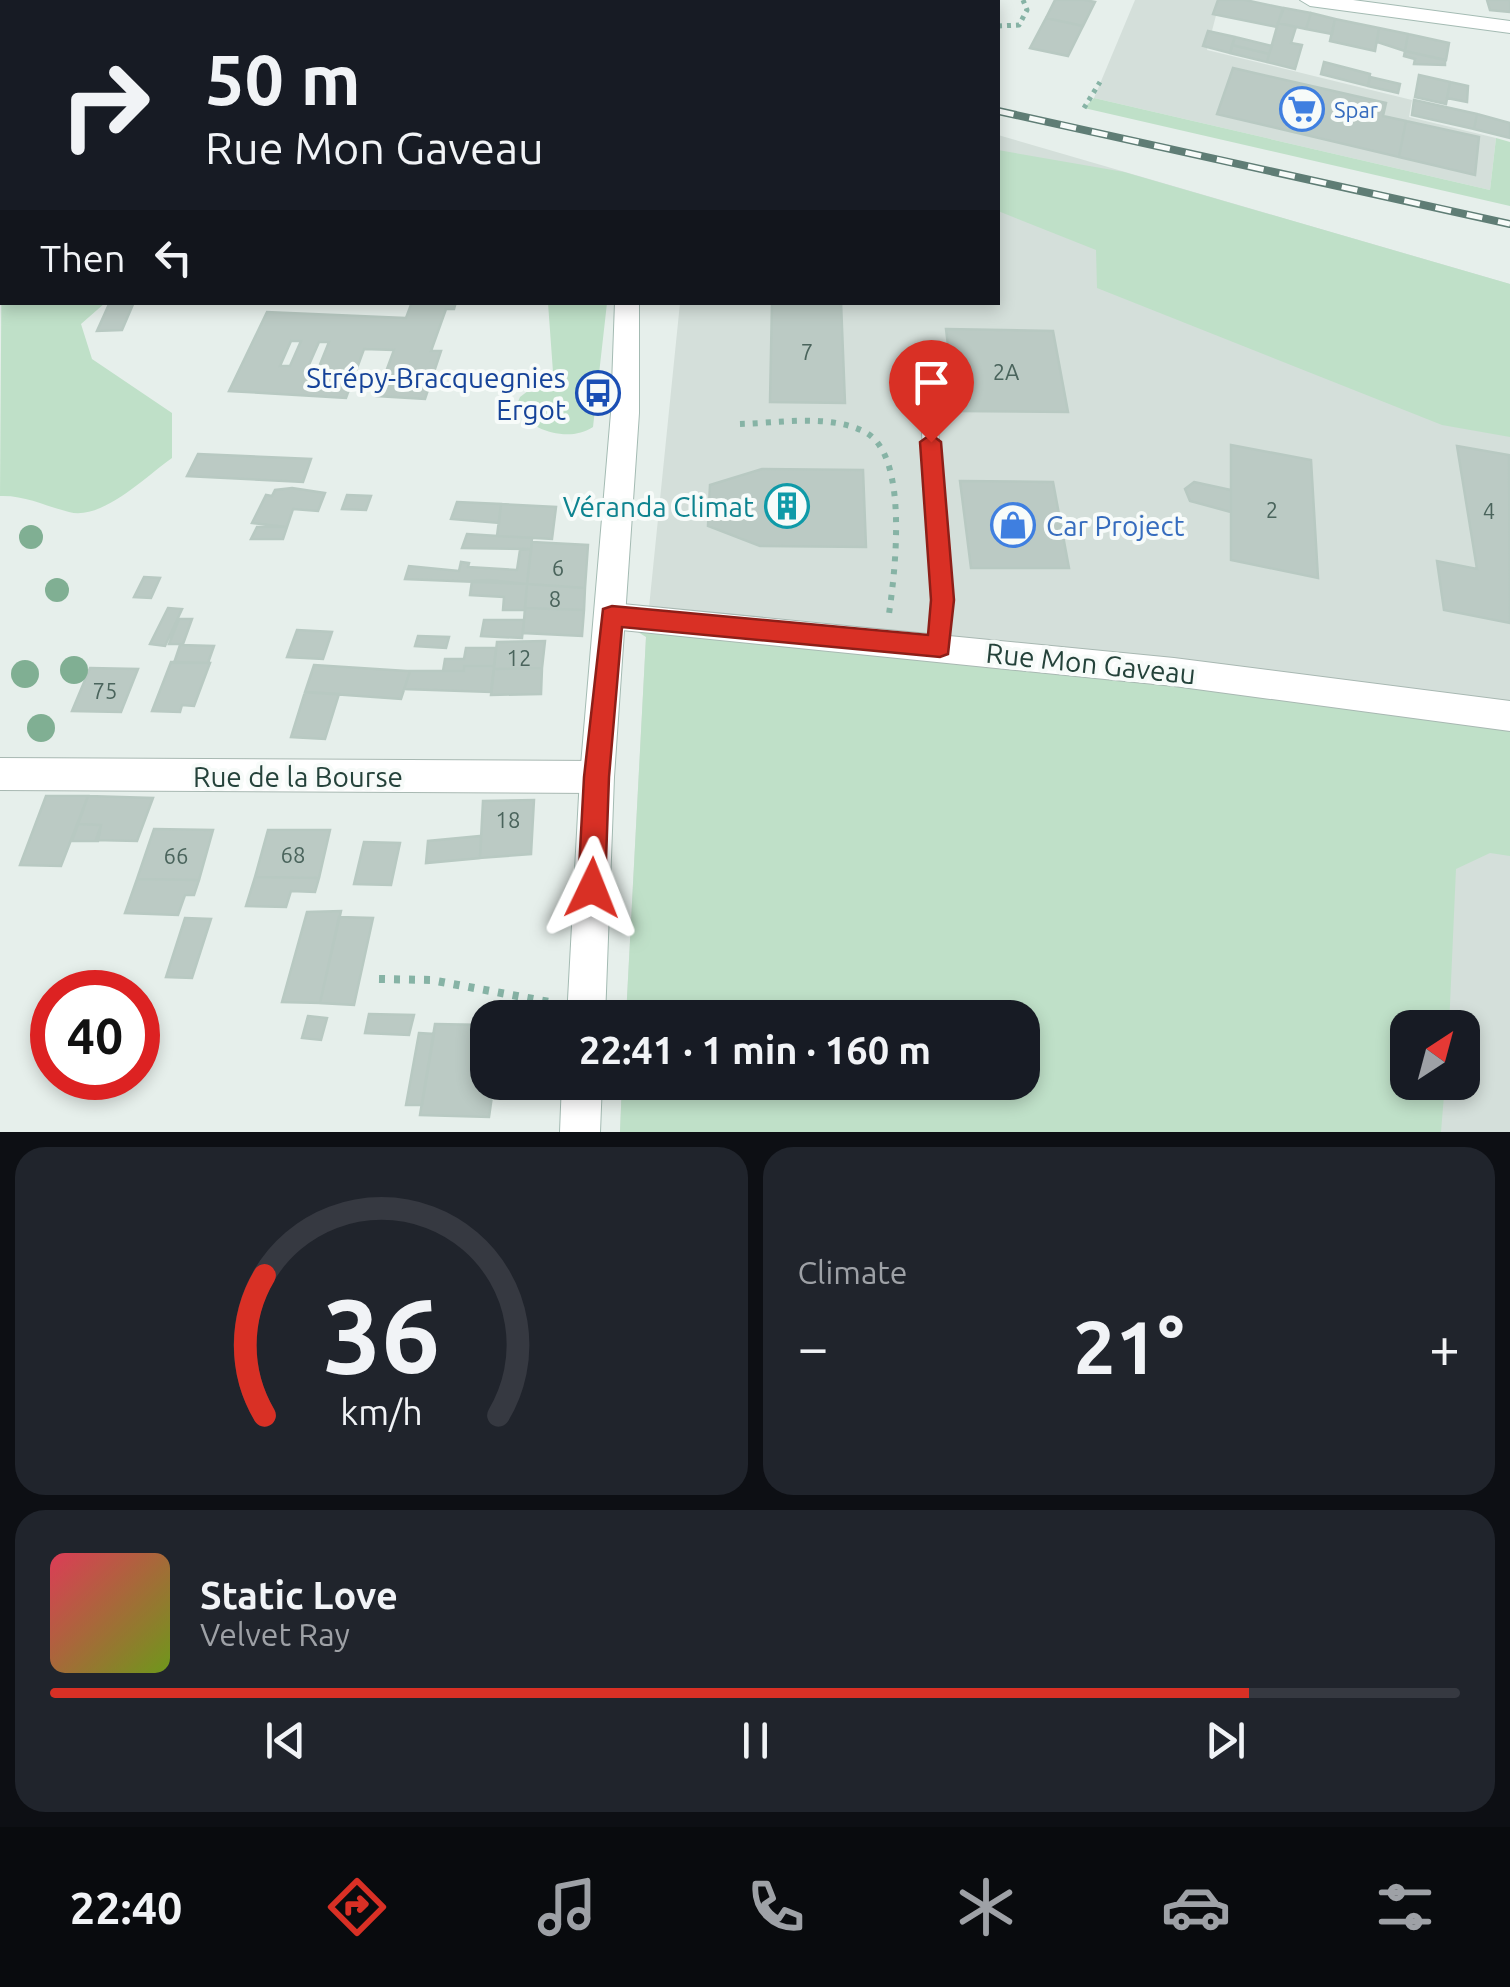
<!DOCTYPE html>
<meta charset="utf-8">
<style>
body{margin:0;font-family:Ubuntu,sans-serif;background:#20242c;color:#f1f3f6;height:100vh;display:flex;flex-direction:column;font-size:38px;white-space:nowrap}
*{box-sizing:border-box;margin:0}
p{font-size:32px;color:#9ea1a6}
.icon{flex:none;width:55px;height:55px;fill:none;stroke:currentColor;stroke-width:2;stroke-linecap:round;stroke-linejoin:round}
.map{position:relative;height:1132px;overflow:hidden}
.drawer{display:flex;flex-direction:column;gap:15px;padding:15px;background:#0d0f14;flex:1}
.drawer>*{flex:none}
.top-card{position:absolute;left:0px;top:0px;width:1000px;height:305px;box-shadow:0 5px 15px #0003;background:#171b24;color:#f1f3f6;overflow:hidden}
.needle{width:65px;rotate:36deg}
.fabs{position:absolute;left:1390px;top:1010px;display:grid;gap:20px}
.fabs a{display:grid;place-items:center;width:90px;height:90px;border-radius:20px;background:#171b24;box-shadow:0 5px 15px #0003;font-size:50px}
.speed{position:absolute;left:30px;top:970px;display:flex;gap:20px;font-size:50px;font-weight:700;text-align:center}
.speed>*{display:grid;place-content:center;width:130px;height:130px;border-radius:50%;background:#171b24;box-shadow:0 5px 15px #0003;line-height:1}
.speed .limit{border:15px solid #d22;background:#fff;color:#111}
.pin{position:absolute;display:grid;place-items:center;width:85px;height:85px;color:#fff;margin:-102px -42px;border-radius:50% 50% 50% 0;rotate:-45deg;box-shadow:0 0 10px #0007}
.pin .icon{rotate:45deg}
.me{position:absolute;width:110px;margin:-55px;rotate:2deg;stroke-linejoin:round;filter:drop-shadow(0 0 8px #0008)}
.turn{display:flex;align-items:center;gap:35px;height:210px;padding:0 40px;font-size:45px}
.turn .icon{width:130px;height:130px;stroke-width:2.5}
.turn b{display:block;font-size:70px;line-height:85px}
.then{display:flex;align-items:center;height:95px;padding:0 40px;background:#0003;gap:20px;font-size:38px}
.big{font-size:75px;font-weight:600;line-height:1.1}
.drawer .widget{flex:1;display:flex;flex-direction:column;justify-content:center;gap:15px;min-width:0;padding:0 35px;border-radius:30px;background:#20242c}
.drawer .dial{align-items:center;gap:0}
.dial svg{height:260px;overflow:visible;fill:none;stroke:#363941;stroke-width:7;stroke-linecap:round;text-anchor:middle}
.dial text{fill:#f1f3f6;stroke:none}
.song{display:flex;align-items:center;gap:30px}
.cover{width:120px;height:120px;border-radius:15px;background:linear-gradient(135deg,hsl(350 70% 55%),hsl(80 70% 35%))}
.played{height:10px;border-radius:5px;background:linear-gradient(90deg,#d93025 85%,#363941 85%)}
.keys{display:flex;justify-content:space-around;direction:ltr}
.heat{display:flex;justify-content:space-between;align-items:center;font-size:55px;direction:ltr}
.drawer .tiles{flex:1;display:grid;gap:15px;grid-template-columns:1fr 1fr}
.widget:last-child{grid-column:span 2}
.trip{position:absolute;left:470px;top:1000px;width:570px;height:100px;border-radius:30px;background:#171b24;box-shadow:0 5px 15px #0003;font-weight:600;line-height:100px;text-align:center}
.dock{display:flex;height:160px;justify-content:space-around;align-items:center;background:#090b0e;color:#9ea1a6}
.dock .icon{width:70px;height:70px}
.dock .current{color:#d93025}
.dock b{font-size:45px;color:#f1f3f6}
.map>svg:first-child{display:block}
</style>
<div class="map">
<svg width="1510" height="1132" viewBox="0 0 1510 1132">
<rect width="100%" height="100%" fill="#e6efeb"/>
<path fill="#d4dfda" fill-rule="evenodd" d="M1135 0H1220L1207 50 1412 100 1409 117 1496 138 1490 190 1094 98Z
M998 135 1510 284V1132H620L622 1083 1022 1082V1018L626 1017 646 637 680 303 998 302ZM1408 1028H1462V1082H1408Z"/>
<path fill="#bfe0c8" d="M1094 98 1490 190 1496 138 1510 142V206L1084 108Z
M998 150 1124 172 1510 284V437L1442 425 1097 288 1096 250 998 211Z
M2 203V302L105 303 81 324 92 359 172 413V458C146 476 102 521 69 512 45 506 25 495 0 496Z
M548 303H607L593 427C569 443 532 431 515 409L520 397 553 372Z
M612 616 1510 716V856L1490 853 1456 869 1449 1027 1408 1028V1082L1445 1083 1441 1132H620L622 1083 1022 1082V1018L626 1017 646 637Z"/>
<path fill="#bbcac4" stroke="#b8c9c2" stroke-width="2.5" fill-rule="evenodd" d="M1055 0H1085L1095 2 1083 26 1046 18Z
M1218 0H1245L1283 8 1277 27 1213 14Z
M1487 0H1510V12L1490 10Z
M1284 8 1311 13 1306 29 1278 23Z
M1311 13 1335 19 1332 34 1306 29Z
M1046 18 1083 26 1068 56 1030 48Z
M1335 19 1379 28 1375 51 1330 41Z
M1278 23 1296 27 1291 43 1302 45 1295 69 1267 62Z
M1379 28 1408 34 1405 51 1377 42Z
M1208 31 1235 37 1230 53 1203 46Z
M1408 34 1449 43 1446 60 1405 51Z
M1235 37 1272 46 1269 54 1232 45Z
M1232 45 1269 54 1267 62 1230 53Z
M1405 51 1445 60V65L1414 64 1415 59 1404 56Z
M1324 62 1370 74 1368 86 1321 74Z
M1233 68 1386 103 1383 116 1406 121 1399 157 1217 114Z
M1419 75 1450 82 1446 104 1415 97Z
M1370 77 1400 84 1398 93 1368 86Z
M1450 82 1468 86 1467 102 1447 98Z
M1414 100 1477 114 1474 129 1412 115Z
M1477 114 1510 123V138L1474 129Z
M1406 121 1479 137 1475 175 1399 157Z
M110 302H134L122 330 97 331Z
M412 302H456L454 309H446L431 351H441L425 399 377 396 394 350 364 349 346 398 229 391 267 312 406 318ZM291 341H301L290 366H280ZM319 342H329L319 367H308Z
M772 302H841L845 403 770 402Z
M946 329 1053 331 1068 412 956 411Z
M1231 445 1311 460 1318 578 1231 560Z
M1457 446 1509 455 1510 623 1444 610 1437 561 1477 569Z
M198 454 311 459 303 482 187 476Z
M762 469 863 470 866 547 760 546 708 526 710 485Z
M960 481 1053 482 1069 568H971Z
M1194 482 1231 490V512L1190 501 1185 489Z
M292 488 325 493 318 511 293 509 287 527 252 523 266 495 272 496 275 490Z
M347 495 371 496 366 510 342 509Z
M457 502 501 504 499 523 451 519Z
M501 504 556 507 552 539 497 536Z
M257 527H287L283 539H251Z
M467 534 532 538 531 549 462 548Z
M532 542 588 545 585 588 527 584Z
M531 549 527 584 405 579 409 566 459 571 461 562 469 563 468 567 517 570 520 550Z
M144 577 160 578 151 598 134 597Z
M489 580 527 584 525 610H503L504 597 470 595 472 581Z
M527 584 585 588 584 610 525 608Z
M168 608 182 609 165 646 150 644Z
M525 608 584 610 582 636 523 633Z
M179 619H192L183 644H169Z
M484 620H524L522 638 481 636Z
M297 630 332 632 323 659 287 657Z
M418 636 449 637 446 648 415 646Z
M545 641 542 668 494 669 497 642Z
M180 645 214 646 208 663H174Z
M466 648H496L494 666H464V671H443L445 659H464Z
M171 662 210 663 194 706 182 705 180 712 152 711Z
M314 665 407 671H410L401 699 305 692Z
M464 666H494L491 692 404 689 410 671H464Z
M90 668 138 669 121 712 72 711Z
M542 668 541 694 491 695 494 669Z
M305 692 339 694 325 739 291 737Z
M46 796H88L61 866 20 865Z
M88 796 153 798 137 841 96 840 101 825 78 824Z
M534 800 531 854 480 858 483 801Z
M78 824 101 825 98 841H72Z
M154 829 213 830 199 880 137 879Z
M268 830H330L319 878 255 877Z
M481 836 480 858 426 863 428 841Z
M364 842 400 843 391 885 354 884Z
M255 877 319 878 315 892 291 891 286 907 246 906Z
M137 879 199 880 194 895H185L178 915 125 913Z
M341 911 320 1003 282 1002 307 912Z
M339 917 373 918 354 1005 320 1003Z
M185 918 211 919 192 978 166 977Z
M369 1014 414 1015 409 1035 365 1033Z
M308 1016 327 1018 321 1040 302 1038Z
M435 1024 488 1025V1082H494L489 1117 420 1115Z
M419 1033 434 1034 422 1105H406Z"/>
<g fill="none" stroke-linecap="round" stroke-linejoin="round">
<g stroke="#a8b8b2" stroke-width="2">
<path id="lane" d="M928 396 936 402 951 600 949 646 947 652 940 654 933 652 931 646 933 600 920 402Z"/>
</g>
<g stroke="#a8b8b2" stroke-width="2">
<path id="street" d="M612 603 1174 658 1510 701V731L1174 686 612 629 601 625 597 616 601 607Z
M0 758 597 761 609 766 614 777 609 788 597 793 0 790Z"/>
</g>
<g stroke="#a4bbb3" stroke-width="2">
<path id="secondary" d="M245 0H267L269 2H247Z
M726 0H746V2H727Z
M1300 0H1353L1510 21V33L1310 6Z
M615 302H639V413L614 777 605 1018H567L580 777 611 413Z
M562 1082H602L600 1132H560Z"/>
</g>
<path stroke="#86b3a5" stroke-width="5" stroke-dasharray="4 5" stroke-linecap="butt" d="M883 0 894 2
M998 26 1019 25 1027 10 1023 0
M1084 108 1100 82"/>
<path stroke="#86b3a5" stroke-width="6" stroke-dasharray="5 8" stroke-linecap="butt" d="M740 424C779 423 827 414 863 431 910 452 895 572 889 614"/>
<path stroke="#86b3a5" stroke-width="8" stroke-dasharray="6 9" stroke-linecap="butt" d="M379 979 431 980 555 1003"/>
<use href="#lane" fill="#fff" fill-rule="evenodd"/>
<use href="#street" fill="#fff" fill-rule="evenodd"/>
<use href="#secondary" fill="#fff" fill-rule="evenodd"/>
<g stroke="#5f7d75" stroke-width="8">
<path id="rail" d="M469 0 481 2
M506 0 519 2
M998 111 1510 224"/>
</g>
<use href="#rail" stroke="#f7fbf9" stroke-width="5" stroke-dasharray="16" stroke-linecap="butt"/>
</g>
<g fill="#80af93">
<circle cx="31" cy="537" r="12"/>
<circle cx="57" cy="590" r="12"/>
<circle cx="74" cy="670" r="14"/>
<circle cx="25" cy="674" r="14"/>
<circle cx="41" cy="728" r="14"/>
</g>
<path fill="#d93025" stroke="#8d1f18" stroke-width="2.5" d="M931 434 941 442 954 600 948 654 940 657 622 627 609 777 605 888 601 897 592 901 582 897 578 888 584 777 603 609 612 606 928 635 931 600 920 442Z"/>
<defs>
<g id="supermarket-ring" transform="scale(2.25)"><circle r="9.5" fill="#f7fbf9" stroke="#3f7fe0" stroke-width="1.5"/><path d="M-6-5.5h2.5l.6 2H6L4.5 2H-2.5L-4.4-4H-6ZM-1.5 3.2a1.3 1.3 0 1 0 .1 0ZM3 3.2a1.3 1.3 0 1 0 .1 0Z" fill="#3f7fe0"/></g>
<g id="bus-ring" transform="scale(2.25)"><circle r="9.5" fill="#f7fbf9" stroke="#1a4fb4" stroke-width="1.5"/><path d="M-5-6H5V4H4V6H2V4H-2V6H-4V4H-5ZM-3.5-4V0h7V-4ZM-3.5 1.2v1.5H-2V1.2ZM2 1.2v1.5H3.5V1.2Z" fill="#1a4fb4"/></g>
<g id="building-ring" transform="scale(2.25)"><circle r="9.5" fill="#f7fbf9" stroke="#0f9aa8" stroke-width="1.5"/><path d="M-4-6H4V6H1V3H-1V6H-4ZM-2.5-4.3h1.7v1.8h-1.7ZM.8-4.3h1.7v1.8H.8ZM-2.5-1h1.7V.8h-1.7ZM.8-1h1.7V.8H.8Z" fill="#0f9aa8"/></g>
<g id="shop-ring" transform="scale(2.25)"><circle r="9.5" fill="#f7fbf9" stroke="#3f7fe0" stroke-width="1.5"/><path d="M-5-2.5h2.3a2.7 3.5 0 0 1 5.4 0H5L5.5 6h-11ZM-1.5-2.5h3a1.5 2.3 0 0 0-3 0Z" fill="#3f7fe0"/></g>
</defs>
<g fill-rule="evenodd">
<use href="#supermarket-ring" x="1302" y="109"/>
<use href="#bus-ring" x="598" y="393"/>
<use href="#building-ring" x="787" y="506"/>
<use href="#shop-ring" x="1013" y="525"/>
</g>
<g text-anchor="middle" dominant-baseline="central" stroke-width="8" stroke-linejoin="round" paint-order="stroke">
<g font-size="22" fill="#366cbe" stroke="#f7fbf9" text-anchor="start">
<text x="1334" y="109">Spar</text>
</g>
<g font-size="22" fill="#4a645c">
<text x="807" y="351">7</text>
<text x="1006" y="371">2A</text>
<text x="1272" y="509">2</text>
<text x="1489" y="510">4</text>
<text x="558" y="567">6</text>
<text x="555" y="598">8</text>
<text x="519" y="657">12</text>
<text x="105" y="690">75</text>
<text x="508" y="819">18</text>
<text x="293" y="854">68</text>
<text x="176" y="855">66</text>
</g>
<g font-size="28" fill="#164399" stroke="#f7fbf9" text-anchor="end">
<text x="566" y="377">Strépy-Bracquegnies<tspan x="566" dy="32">Ergot</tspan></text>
</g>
<g font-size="28" fill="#0d838f" stroke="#f7fbf9" text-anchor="end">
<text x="754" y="506">Véranda Climat</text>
</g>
<g font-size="28" fill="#366cbe" stroke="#f7fbf9" text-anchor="start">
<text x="1046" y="525">Car Project</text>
</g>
<g font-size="28" fill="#24423a" stroke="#f7fbf9">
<text transform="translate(1091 663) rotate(6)">Rue Mon Gaveau</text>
<text x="298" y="776">Rue de la Bourse</text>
</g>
</g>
</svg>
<div class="fabs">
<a><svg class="needle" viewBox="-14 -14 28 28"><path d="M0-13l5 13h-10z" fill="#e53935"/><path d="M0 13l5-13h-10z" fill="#9ea1a6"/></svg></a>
</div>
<div class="speed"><div class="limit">40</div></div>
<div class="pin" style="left:931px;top:442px;background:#d93025"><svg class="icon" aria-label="arrive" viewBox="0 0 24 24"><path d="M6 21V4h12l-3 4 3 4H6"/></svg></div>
<svg class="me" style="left:592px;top:888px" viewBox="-20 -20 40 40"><path d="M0-17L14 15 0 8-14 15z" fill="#d93025" stroke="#fff" stroke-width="4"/></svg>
<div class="trip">22:41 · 1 min · 160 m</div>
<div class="top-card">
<div class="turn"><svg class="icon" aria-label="right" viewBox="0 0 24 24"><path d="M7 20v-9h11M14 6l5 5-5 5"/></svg><div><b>50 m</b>Rue Mon Gaveau</div></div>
<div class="then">Then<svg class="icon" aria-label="left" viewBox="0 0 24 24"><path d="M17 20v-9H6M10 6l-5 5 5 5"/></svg></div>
</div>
</div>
<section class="drawer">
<div class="tiles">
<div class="widget dial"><svg viewBox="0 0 100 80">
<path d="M14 69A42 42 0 1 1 86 69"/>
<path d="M14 69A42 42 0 0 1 14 26" stroke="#d93025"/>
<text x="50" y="56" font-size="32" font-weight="700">36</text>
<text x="50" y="72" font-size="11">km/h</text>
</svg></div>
<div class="widget"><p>Climate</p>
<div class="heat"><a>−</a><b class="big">21°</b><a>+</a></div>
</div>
<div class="widget">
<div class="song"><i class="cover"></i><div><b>Static Love</b><p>Velvet Ray</p></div></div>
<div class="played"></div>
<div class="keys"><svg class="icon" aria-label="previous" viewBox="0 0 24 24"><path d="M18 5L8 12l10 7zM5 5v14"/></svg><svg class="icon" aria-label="pause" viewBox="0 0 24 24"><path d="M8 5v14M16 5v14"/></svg><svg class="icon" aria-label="next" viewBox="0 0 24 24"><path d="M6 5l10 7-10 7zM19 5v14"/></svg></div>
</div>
</div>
</section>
<nav class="dock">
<b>22:40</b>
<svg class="icon current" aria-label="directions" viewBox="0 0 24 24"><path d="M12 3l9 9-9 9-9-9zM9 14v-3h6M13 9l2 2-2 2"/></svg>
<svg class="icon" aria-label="music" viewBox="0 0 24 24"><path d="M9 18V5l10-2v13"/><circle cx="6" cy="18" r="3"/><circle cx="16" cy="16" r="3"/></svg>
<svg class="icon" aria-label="phone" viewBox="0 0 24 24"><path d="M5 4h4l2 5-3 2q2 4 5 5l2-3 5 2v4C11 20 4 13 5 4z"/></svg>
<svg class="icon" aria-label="climate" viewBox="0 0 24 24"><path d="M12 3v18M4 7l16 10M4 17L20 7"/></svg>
<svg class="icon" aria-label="car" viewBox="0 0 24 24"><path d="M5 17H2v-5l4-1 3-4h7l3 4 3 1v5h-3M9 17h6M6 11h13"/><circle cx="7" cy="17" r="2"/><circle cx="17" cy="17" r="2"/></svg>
<svg class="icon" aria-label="filters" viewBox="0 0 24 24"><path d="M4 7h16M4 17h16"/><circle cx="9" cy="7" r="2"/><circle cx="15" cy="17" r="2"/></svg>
</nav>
